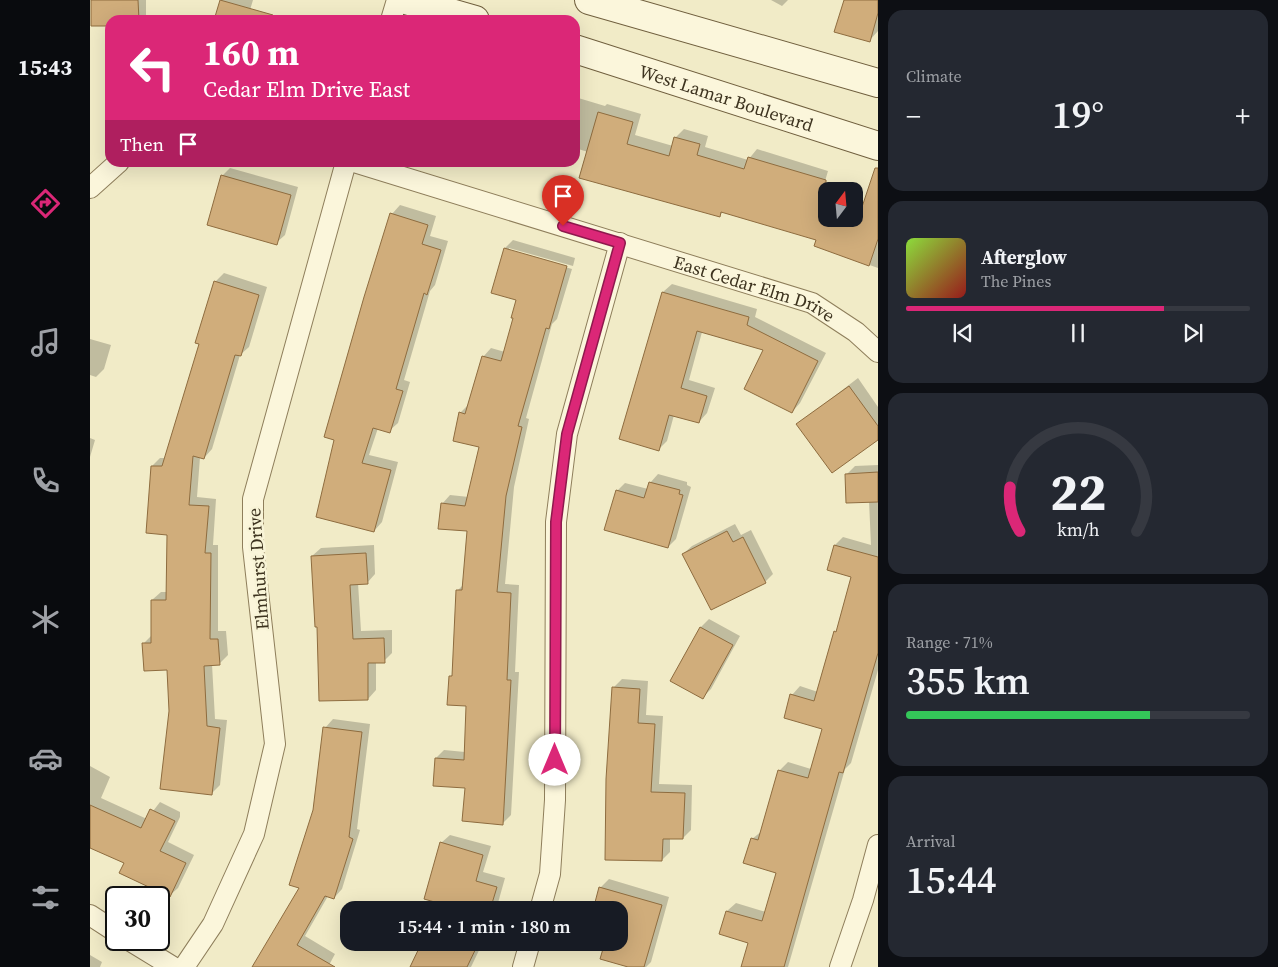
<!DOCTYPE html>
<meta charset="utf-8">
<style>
body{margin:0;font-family:"Source Serif 4",serif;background:#242831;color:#f1f3f6;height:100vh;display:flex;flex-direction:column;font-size:19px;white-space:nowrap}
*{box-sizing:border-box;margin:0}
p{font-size:16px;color:#9ea1a6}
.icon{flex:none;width:28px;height:28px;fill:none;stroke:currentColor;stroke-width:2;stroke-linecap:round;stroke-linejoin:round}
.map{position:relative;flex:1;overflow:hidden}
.side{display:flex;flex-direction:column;gap:10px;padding:10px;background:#0d0f14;width:400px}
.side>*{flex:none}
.top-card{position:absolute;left:15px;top:15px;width:475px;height:152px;border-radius:15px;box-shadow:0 5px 20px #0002;background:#db2777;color:#fff;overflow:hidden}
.needle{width:32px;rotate:16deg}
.buttons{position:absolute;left:728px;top:182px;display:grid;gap:10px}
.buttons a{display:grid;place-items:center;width:45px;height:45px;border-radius:10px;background:#171b24;box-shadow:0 5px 20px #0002;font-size:25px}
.speed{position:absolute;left:15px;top:886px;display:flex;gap:10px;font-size:25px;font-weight:700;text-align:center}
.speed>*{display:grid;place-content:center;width:65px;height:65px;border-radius:50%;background:#171b24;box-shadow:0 5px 20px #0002;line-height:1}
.speed .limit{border:2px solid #111;border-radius:8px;background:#fff;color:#111}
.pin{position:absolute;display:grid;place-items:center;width:42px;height:42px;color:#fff;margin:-51px -21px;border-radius:50% 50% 50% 0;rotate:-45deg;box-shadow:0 0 5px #0007}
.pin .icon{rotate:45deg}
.me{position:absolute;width:55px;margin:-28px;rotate:0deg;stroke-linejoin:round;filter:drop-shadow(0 0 4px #0008)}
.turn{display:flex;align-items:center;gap:18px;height:105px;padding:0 15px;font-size:22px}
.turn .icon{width:65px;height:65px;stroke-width:2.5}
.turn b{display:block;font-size:35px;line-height:42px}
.then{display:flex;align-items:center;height:48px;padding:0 15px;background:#0003;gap:10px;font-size:19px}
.big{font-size:38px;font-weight:600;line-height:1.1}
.side .tile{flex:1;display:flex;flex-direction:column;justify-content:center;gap:8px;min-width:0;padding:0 18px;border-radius:15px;background:#242831}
.side .dial{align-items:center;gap:0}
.dial svg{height:130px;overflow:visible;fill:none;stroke:#363941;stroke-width:7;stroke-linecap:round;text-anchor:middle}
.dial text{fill:#f1f3f6;stroke:none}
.song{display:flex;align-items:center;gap:15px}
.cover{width:60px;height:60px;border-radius:8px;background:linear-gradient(135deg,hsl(90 70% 55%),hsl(0 70% 35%))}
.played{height:5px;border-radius:2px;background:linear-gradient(90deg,#db2777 75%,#363941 75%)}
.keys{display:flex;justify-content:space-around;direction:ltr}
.heat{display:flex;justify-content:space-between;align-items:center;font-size:28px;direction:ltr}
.charge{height:8px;border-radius:4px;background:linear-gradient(90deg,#34c759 71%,#363941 0)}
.trip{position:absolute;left:250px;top:901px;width:288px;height:50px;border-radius:15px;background:#171b24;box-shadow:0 5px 20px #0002;font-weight:600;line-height:50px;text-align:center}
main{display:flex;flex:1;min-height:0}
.tabs{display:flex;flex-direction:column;width:90px;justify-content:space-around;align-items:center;background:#090b0e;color:#9ea1a6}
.tabs .icon{width:35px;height:35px}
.tabs .selected{color:#db2777}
.tabs b{font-size:22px;color:#f1f3f6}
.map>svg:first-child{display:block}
</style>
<main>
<nav class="tabs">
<b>15:43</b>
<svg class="icon selected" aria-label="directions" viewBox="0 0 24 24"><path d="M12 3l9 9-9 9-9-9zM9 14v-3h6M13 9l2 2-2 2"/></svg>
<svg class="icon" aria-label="music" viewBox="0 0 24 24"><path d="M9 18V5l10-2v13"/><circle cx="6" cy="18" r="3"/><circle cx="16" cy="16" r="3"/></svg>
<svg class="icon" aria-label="phone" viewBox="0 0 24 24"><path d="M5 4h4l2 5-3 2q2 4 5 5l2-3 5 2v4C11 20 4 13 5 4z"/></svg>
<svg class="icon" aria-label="climate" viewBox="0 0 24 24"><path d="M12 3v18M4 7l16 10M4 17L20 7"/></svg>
<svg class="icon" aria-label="car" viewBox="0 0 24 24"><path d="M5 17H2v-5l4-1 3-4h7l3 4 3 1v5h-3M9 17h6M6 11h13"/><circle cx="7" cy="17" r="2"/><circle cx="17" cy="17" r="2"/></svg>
<svg class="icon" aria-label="filters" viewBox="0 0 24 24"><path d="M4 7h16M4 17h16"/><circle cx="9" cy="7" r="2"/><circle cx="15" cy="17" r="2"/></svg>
</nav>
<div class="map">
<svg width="788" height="967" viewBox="0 0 788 967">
<rect width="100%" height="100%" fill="#f1ebc7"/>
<path fill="#0003" d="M2 0H56V16L53 20H20V25Z
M131 0H163L157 20H125Z
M681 0H698L692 6Z
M754 0H788V31L779 41Z
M485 97 515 106 517 104 551 114 545 135 583 146 585 138 594 129 618 136 615 147 658 160 667 149 738 171 733 188 741 191H736V219H764V199L774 203 788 191V268L726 246 728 239 633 212 630 215 498 152 485 148Z
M140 168 208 187 195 235 186 243 132 176Z
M310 205 346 216 340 236 358 241 345 285 340 291 314 380 320 382 308 423 299 431 288 428 279 455 308 462 292 522 284 531 228 516 302 214Z
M423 240 485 258 483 266 419 248V251L482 269 467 319 462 324 436 418 439 419 424 487 415 584 429 585 425 672H429L421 815 412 824 346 758 354 750 375 752 377 705 360 677 364 673 367 591 374 584 379 530 352 504 360 495 379 497 390 446 370 413 379 404 393 357 401 348 415 352 428 300 415 248Z
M134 273 177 287 159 347 150 355 122 449 114 458 110 457 107 497 126 499 123 545H128V631H136L138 655 129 664H122L125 719 137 720 130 785 121 794 80 712 78 668 53 644 62 635V600L71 592H78V533L62 466 70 458H76L110 343 125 282Z
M582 284 667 309 665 317 736 353 710 403 702 412 675 350 612 332 599 380 625 388 617 413 609 422 584 415 577 441 569 449 573 292Z
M0 339 21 345 14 369 6 377 0 375Z
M768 378 788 407V439L708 424Z
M0 438 5 440 0 457Z
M788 465V670L761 763 755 769 698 967H653L660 942 637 911 646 903 676 912 688 872 662 839 672 831 689 771 698 762 721 769 733 728 702 695 710 686 728 692 748 630 762 576 745 545 753 537 781 545 779 501 756 475 765 466Z
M568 474 597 482V485L601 487 586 539 578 547 527 491 535 483 558 489 560 483Z
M645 524 651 535 661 530 683 574 675 582 593 554 602 546Z
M284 545 285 574 277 583H268L271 631 302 630V653L294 661 286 662V690L278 699 228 626 222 556 231 548Z
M619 619 650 636 621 689 613 697 611 627Z
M532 679 558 681 556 715 573 716 569 784 602 785 601 830 593 838H580V852L572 860 523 688Z
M243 719 280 724 267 829 270 830 252 889 244 898 238 896 215 936 245 954 238 967H176L210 887 224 811 235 728Z
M0 766 20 777 11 798 57 819 70 802 90 812V817L78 842 104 855 88 888 79 896 35 863 0 847Z
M360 835 401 846 393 872 415 878 406 910H349L353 903 351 843Z
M519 879 579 897 561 962 556 967H542L529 942V910H504L510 888Z
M333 942H393L381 967H321Z
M0 955 12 962 10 967H0Z"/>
<path fill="#d0ad7b" stroke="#8e6c3f" d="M1 0H48L49 20H20V26H1Z
M130 0 183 15 182 20H124Z
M754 0H788V13L780 42 744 32Z
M508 112 543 122 537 144 579 156 584 137 610 144 607 155 654 169 658 157 736 180V219H764V210L770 213 785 168H788V239L779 266 724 246 726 240 631 212 630 217 489 178Z
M131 175 201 195 187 245 117 225Z
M300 213 338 225 332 244 351 250 337 295 334 293 306 389 313 391 300 433 283 428 272 463 301 470 284 532 226 517 244 440 234 437 274 297Z
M414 248 477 266 459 329 456 328 428 426 432 427 416 496 407 592 421 593 417 680H421L413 825 372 821 375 788 343 786 345 758 374 760 376 706 357 705 359 676H362L366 590H372L377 531 348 529 351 503 375 506 389 447 363 441 369 412 375 414 392 356 411 361 423 318H421L426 300 401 293Z
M124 281 169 295 151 356 145 355 114 459 103 456 99 505 119 506 115 553H121L120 639H128L130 665 114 666 117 726 130 728 122 795 70 789 79 711 77 670 54 671 52 643H61V600H76L77 535 56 533 61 466H72L109 344 105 343Z
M572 292 659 317 657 325 728 361 702 413 654 389 673 350 607 331 591 388 617 396 609 423 579 415 569 451 529 439Z
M759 386 788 426V440L742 473 706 424Z
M788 472V502L756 503 755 474Z
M559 482 590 490 589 494 593 495 578 548 514 530 526 490 554 498Z
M637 531 643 542 653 537 676 583 621 610 592 554Z
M744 545 788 557V653L753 773 749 772 694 967H651L658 943 629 934 636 911 672 921 686 873 653 863 661 838 668 840 688 770 718 778 732 729 694 718 700 694 724 701 744 631 746 632 761 577 737 570Z
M276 553 278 584 260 585 263 639 294 638 295 663H278V700L229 701 227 627H225L221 556Z
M610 627 643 645 613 699 580 681Z
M522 687 550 689 548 723 565 724 561 792 595 793 593 839H573L572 861 515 860 516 779Z
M233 727 272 732 259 837 263 839 244 899 235 896 207 945 245 967H162L209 888 199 885 223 810Z
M0 805 51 828 60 809 85 821 70 851 96 863 80 897 29 873 34 863 0 848Z
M350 842 393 855 386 881 407 887 400 910H373L334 899Z
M509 887 572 905 554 967H538L510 959 515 942H529V910H503Z
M332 942H389L377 967H320Z"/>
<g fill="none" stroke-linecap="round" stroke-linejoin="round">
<g stroke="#8e7e5b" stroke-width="22">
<g id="street">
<path d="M301 20 307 0"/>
<path id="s1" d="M264 162 722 303 766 332 788 352"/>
<path d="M0 188 29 162"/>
<path d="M450 910 460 874 465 800 466 522 477 434 530 243"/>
<path d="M0 915 26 932"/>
<path d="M39 940 83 967"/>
<path d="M94 967 123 924 164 834 185 744 163 547V499L256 162"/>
<path d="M433 967 440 942"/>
<path d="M750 967 773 900 788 845"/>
</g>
</g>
<g stroke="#705f3e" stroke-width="30">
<g id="secondary">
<path d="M316 0 385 20"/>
<path d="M499 0 788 83"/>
<path id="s2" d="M485 49 788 146"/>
</g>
</g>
<use href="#street" stroke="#fbf6db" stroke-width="20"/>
<use href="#secondary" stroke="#fbf6db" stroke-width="28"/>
</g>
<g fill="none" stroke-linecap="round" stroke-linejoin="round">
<g stroke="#8e194d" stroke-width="12">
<path id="route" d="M465 760 466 522 477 434 530 243 473 226"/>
</g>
<use href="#route" stroke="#db2777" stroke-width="9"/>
</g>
<g text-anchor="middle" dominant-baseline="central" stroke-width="5" stroke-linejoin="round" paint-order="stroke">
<g font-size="18" fill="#3d331f" stroke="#f8f4d7">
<text stroke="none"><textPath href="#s2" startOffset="159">West Lamar Boulevard</textPath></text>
<text stroke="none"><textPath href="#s1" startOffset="420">East Cedar Elm Drive</textPath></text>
<text transform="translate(168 569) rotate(-94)">Elmhurst Drive</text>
</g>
</g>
</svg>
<div class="buttons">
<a><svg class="needle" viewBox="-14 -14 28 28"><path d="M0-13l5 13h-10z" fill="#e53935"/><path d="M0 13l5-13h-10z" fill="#9ea1a6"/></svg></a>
</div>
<div class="speed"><div class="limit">30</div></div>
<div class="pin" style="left:473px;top:226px;background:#d93025"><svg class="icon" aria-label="arrive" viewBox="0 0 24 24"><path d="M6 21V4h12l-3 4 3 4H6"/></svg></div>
<svg class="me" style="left:465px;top:760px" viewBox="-20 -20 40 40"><circle r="19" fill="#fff"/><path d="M0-13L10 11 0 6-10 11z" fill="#db2777"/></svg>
<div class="trip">15:44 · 1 min · 180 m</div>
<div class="top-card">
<div class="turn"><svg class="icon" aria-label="left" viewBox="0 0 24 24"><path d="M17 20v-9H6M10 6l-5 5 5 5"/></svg><div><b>160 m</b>Cedar Elm Drive East</div></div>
<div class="then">Then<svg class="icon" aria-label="arrive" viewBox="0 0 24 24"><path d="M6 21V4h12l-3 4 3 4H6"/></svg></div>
</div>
</div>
<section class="side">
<div class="tile"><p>Climate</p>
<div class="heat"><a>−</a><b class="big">19°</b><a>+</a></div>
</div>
<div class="tile">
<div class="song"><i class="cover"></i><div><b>Afterglow</b><p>The Pines</p></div></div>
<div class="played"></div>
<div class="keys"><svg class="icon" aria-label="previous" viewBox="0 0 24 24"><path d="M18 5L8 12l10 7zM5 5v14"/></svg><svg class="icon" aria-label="pause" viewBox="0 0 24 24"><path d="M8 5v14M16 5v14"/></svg><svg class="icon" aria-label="next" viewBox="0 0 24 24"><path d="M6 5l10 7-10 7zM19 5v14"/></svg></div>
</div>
<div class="tile dial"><svg viewBox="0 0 100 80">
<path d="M14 69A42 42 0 1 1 86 69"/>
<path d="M14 69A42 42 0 0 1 8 42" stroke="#db2777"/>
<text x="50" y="56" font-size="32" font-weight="700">22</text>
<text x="50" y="72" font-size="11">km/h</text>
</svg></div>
<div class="tile"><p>Range · 71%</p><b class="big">355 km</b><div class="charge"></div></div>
<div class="tile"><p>Arrival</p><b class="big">15:44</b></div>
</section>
</main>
